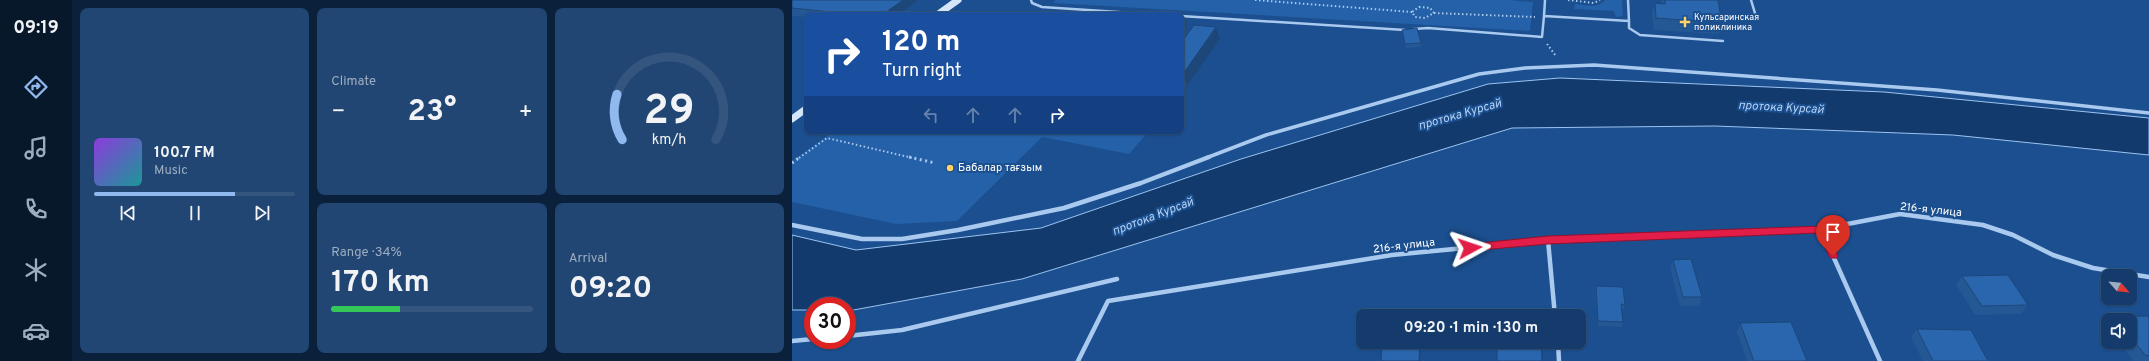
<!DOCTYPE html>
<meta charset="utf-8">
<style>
body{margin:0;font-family:Overpass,sans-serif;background:#214673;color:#f1f3f6;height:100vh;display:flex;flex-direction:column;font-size:15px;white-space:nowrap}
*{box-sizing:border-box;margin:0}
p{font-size:13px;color:#9dadc1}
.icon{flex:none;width:22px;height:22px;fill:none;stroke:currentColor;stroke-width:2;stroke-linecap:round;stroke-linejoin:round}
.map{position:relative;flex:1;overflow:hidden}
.panel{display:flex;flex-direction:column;gap:8px;padding:8px;background:#0b203b;width:720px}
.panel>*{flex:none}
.top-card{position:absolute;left:12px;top:12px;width:380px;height:122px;border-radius:8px;box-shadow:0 1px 3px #0004,0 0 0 1px #33557e;background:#1a4fa0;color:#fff;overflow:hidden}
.needle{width:26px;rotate:117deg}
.fabs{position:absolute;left:1309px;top:269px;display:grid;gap:8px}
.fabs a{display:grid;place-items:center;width:36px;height:36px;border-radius:8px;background:#143b6b;box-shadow:0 1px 3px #0004,0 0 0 1px #33557e;font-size:20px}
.speed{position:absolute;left:12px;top:297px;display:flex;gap:8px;font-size:20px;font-weight:700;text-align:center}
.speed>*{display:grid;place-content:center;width:52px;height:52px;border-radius:50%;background:#143b6b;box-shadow:0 1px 3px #0004,0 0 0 1px #33557e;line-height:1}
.speed .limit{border:6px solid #d22;background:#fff;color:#111}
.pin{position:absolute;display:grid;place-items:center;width:34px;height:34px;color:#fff;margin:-41px -17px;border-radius:50% 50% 50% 0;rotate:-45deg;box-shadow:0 0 4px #0007}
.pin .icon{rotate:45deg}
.me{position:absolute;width:44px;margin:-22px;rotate:85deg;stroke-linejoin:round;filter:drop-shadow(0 0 3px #0008)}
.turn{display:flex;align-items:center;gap:14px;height:84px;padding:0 12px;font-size:18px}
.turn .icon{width:52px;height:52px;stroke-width:2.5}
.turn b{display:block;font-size:28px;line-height:34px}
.lanes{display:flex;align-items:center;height:38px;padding:0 12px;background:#0003;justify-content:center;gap:20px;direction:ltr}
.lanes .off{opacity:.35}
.big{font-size:30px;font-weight:700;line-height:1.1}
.panel .widget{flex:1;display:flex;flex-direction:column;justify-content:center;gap:6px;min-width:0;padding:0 14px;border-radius:8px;background:#214673}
.panel .dial{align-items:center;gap:0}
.dial svg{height:104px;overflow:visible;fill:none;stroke:#33557e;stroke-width:7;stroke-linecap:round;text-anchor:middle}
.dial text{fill:#f1f3f6;stroke:none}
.song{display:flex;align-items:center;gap:12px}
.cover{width:48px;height:48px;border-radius:6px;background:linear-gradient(135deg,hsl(270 70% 55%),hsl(180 70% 35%))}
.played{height:4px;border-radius:2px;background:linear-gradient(90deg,#90b9f0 70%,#33557e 70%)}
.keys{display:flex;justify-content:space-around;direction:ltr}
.heat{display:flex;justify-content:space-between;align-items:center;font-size:22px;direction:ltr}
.charge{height:6px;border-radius:3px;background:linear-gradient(90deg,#34c759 34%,#33557e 0)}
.panel .tiles{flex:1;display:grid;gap:8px;grid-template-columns:repeat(3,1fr)}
.widget:first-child{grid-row:span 2}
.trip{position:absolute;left:564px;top:309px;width:230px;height:40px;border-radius:8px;background:#143b6b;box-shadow:0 1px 3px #0004,0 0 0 1px #33557e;font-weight:700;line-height:40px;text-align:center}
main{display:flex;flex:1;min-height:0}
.tabs{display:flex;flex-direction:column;width:72px;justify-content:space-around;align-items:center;background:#08182b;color:#9dadc1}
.tabs .icon{width:28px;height:28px}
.tabs .on{color:#90b9f0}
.tabs b{font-size:18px;color:#f1f3f6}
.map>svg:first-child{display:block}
</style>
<main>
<nav class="tabs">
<b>09:19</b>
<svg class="icon on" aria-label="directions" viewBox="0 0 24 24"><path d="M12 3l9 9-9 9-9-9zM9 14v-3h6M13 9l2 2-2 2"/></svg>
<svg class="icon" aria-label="music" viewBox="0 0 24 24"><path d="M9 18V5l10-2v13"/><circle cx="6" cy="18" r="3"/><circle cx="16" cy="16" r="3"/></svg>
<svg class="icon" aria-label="phone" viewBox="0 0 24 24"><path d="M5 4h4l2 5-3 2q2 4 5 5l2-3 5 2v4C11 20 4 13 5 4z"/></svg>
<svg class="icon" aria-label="climate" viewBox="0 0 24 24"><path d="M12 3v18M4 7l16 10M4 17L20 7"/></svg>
<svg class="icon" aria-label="car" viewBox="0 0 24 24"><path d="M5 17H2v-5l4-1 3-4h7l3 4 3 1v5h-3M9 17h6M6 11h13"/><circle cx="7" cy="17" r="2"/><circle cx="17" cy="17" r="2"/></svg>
</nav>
<section class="panel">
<div class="tiles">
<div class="widget">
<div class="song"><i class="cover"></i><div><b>100.7 FM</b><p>Music</p></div></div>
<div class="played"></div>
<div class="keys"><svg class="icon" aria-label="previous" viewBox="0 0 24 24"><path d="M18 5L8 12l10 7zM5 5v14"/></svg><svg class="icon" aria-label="pause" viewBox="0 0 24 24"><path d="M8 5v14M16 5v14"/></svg><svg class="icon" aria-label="next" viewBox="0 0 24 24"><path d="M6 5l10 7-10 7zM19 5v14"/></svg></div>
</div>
<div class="widget"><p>Climate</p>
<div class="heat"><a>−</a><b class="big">23°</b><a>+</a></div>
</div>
<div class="widget dial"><svg viewBox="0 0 100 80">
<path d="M14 69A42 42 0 1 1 86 69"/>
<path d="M14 69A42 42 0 0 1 10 34" stroke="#90b9f0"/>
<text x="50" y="56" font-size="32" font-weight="700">29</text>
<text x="50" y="72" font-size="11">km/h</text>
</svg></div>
<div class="widget"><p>Range · 34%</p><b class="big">170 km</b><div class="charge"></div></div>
<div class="widget"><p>Arrival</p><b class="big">09:20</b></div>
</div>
</section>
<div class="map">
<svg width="1357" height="361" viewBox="0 0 1357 361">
<rect width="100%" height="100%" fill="#1b4f8f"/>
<path fill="#2461a8" d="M264 0H716L741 2 738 31 261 3Z
M813 0H830L831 16 824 17 822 11 782 9 783 4C793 5 806 9 813 0Z
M42 131H357L337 154 250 137 165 221 104 224 0 202V161Z"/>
<path fill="#123a6d" stroke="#9cc4f0" d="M768 78 1092 92 1357 118V155L1161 135 923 126 720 128 230 279 56 311 55 306H21V310H0V235L64 250 249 228 449 159 696 84Z"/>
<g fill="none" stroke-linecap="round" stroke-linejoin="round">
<path stroke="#a9c9ee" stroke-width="2" stroke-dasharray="1.5 2.5" stroke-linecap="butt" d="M463 0 620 12
M776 0 802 3 808 0
M627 7 638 8 642 13 633 18 623 17 620 12Z
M642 13 743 17
M755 44 764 56
M7 158 35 138 121 158"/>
<path stroke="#a9c9ee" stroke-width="3" stroke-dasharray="2 3.5" stroke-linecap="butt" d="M117 157 143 163
M0 163 8 157"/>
<path stroke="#a9c9ee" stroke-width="2.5" d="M239 0 240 3 250 7 372 15
M753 0 752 16 837 21 836 0
M959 0 965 20
M389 16 613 30
M837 21V28L848 35 931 41
M622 29 636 28 750 37 752 16"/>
<path stroke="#a9c9ee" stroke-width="3.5" d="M414 158 474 135 687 74 733 68 802 65 1145 90 1357 113"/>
<path stroke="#a9c9ee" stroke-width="4.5" d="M0 225 70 239H110L166 230 272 208 349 183 417 157
M1029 229 1088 361
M756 240 763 316
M55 336 110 330 325 279
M0 341 21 339
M766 342 767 361
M286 361 316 301 600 255 756 240 1029 229 1108 214 1191 225 1221 235 1261 255 1301 268 1357 277"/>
<path stroke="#d6e6fa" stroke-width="7" d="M145 15 166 0
M0 119 15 108"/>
</g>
<path fill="#245895" d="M0 0H124L125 1 106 15H15V17L0 16Z
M870 0H926L930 23 927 34 862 30 860 14 863 3H870Z
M424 27 428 39 395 86 389 85V43Z
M610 30 629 43V47L614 48Z
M881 260 910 297 907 306H888L878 268Z
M1170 276 1236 305 1229 314 1183 315 1164 285Z
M804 286 833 305 832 309H829L831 322 830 327 806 326 803 291Z
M1322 317 1357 318V361H1342L1326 342H1338V320H1320Z
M948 323 1015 361H955L945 332Z
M1316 323V329L1313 326Z
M1125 329 1196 361H1131L1119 337Z"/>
<path fill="#1d4779" d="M111 0H124L125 1 106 15H90Z
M424 27 428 39 395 86 391 74Z
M628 342H629L628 361H627Z"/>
<path fill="#2a66ad" stroke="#1d4779" d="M0 0H111L90 15H69L0 8Z
M873 0H926L930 23 864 18 863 3 873 4Z
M402 25 424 27 391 74H389V43Z
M625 28 629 43 613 44 610 30Z
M899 259 910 297H891L881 260Z
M1216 275 1236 305 1190 306 1170 276Z
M804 286 831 287 833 305 829 304 831 322 806 321Z
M1355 316 1357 318V355L1354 356 1338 336V320H1324L1322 317Z
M999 322 1015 361H962L948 323Z
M1125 329 1179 330 1196 361H1141Z
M590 342H628L627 361H589Z
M705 342H749L750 361H705Z"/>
<path fill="#e11d48" stroke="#92132f" d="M1030 226 1033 227 1046 256 1045 258H1038L1026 233 756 244 678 251 673 248 678 244 756 236Z"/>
<g fill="#ffd166" stroke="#1b4f8f" stroke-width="1.5">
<path d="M891 16h4v4h4v4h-4v4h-4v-4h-4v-4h4z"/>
<circle cx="158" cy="168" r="4"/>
</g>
<g text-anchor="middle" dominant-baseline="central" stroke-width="4" stroke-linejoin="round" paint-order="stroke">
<g font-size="9" fill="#fff" stroke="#1b4f8f" text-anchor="start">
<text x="902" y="17">Кульсаринская<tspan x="902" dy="10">поликлиника</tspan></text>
</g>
<g font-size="11" fill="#fff" stroke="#1b4f8f" text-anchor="start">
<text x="166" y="168">Бабалар тағзым</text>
</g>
<g font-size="11" fill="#fff" stroke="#1b4f8f">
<text transform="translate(1139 210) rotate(6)">216-я улица</text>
<text transform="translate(612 246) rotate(-7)">216-я улица</text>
</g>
<g font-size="12" font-style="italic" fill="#b5d3f5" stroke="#1b4f8f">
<text transform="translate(989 108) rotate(3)">протока Курсай</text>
<text transform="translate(668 115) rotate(-16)">протока Курсай</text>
<text transform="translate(361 217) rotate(-21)">протока Курсай</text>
</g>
</g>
</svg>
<div class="fabs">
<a><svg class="needle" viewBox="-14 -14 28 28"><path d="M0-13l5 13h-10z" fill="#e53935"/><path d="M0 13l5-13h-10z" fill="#9dadc1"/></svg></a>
<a><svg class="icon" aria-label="sound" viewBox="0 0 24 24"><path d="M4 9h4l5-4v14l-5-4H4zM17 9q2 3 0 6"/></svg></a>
</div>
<div class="speed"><div class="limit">30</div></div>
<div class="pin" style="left:1041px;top:256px;background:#d93025"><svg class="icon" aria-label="arrive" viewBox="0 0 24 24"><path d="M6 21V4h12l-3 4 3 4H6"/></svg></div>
<svg class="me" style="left:678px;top:248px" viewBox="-20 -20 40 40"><path d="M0-17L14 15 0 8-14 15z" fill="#e11d48" stroke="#fff" stroke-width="4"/></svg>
<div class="trip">09:20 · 1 min · 130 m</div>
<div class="top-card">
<div class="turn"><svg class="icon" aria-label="right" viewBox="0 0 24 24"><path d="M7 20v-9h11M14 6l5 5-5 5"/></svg><div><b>120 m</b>Turn right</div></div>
<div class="lanes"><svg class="icon off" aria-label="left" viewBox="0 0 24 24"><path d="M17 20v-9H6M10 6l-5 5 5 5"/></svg><svg class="icon off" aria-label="ahead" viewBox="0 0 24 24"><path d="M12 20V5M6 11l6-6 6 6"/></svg><svg class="icon off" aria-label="ahead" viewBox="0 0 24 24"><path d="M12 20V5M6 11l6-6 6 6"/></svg><svg class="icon" aria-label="right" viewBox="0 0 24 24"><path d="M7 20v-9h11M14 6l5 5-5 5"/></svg></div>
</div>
</div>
</main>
